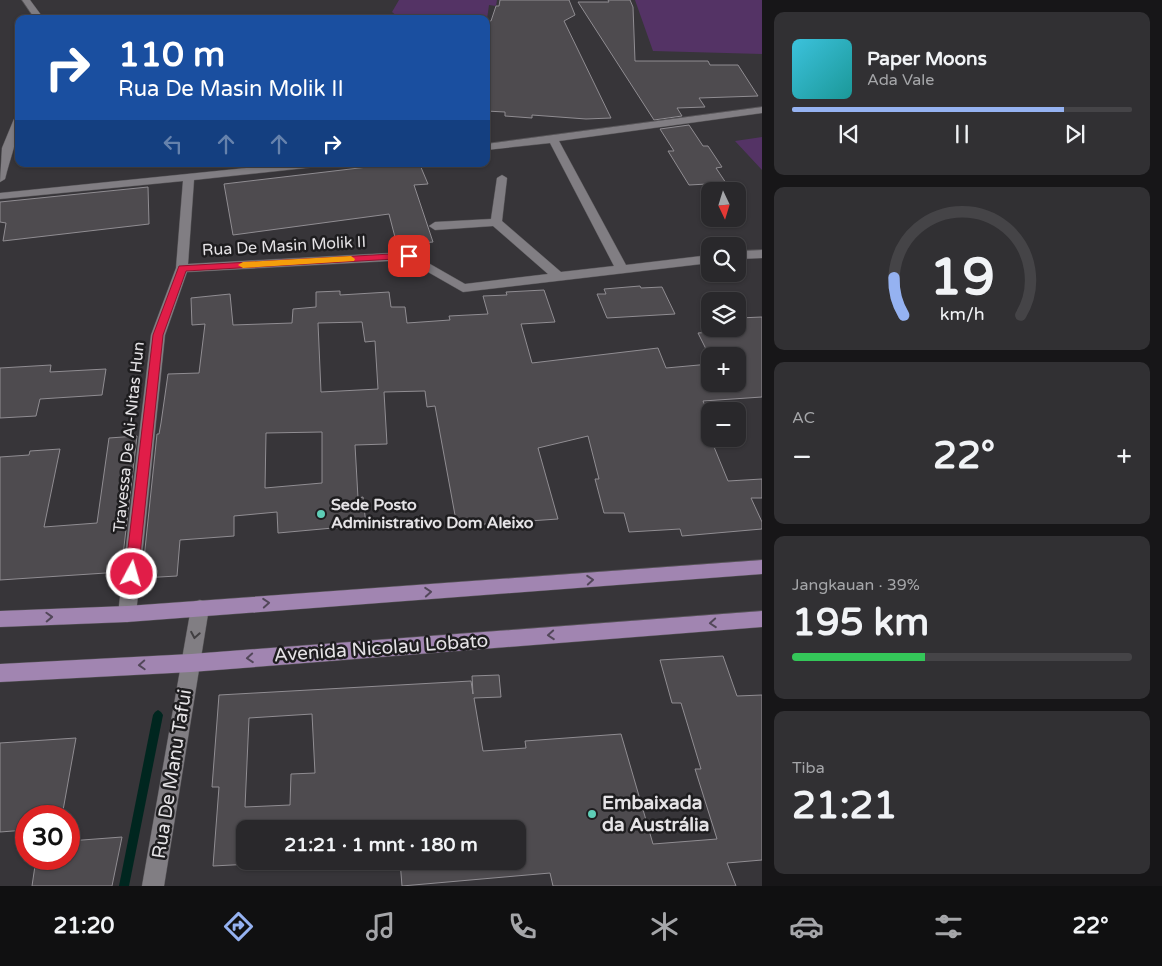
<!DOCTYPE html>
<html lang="id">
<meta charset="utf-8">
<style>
body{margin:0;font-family:"Varela Round",sans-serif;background:#313033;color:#f1f3f6;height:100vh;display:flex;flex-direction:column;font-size:19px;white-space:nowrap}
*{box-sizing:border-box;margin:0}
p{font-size:16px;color:#a5a6a9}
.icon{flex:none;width:28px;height:28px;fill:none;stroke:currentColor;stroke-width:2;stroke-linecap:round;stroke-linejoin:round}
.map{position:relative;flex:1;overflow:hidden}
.side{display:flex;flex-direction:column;gap:12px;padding:12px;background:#171618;width:400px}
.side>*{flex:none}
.guide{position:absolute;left:15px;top:15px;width:475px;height:152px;border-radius:10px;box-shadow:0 1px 4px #0004,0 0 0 1px #454447;background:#1a4fa0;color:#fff;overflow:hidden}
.needle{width:32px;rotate:176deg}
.buttons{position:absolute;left:701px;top:182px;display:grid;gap:10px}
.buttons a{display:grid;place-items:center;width:45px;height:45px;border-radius:10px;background:#29282b;box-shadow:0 1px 4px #0004,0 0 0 1px #454447;font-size:25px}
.speed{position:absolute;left:15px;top:805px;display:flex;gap:10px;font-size:25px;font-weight:700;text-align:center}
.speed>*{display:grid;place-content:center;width:65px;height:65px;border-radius:50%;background:#29282b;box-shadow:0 1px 4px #0004,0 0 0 1px #454447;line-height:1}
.speed .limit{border:8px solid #d22;background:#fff;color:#111}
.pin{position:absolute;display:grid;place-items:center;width:42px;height:42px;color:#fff;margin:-21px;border-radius:10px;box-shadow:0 2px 8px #0006}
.me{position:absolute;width:55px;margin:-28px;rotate:6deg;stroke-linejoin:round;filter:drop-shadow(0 0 4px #0008)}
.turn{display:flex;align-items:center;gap:18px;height:105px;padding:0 20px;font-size:22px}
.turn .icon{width:65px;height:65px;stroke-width:2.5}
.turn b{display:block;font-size:35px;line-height:42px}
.lanes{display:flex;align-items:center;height:48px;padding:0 20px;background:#0003;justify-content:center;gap:25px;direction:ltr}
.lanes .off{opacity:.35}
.big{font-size:38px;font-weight:700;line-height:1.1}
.side .widget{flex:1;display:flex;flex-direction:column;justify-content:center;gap:8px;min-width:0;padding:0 18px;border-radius:10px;background:#313033}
.side .dial{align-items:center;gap:0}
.dial svg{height:130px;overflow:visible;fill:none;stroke:#454447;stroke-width:7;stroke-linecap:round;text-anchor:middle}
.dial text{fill:#f1f3f6;stroke:none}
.song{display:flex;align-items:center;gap:15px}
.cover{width:60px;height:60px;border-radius:8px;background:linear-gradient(135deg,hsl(190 70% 55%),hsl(180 70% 35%))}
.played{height:5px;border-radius:2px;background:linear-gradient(90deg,#95b2f1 80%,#454447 80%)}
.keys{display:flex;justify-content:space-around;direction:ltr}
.heat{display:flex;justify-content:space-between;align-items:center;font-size:28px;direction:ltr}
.charge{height:8px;border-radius:4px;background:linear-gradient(90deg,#34c759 39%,#454447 0)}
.trip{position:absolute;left:236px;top:820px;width:290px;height:50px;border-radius:10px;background:#29282b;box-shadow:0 1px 4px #0004,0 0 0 1px #454447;font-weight:700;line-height:50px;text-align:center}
.tab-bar{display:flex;height:80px;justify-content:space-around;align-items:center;background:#101011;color:#a5a6a9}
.tab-bar .icon{width:35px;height:35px}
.tab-bar .current{color:#95b2f1}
.tab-bar b{font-size:22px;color:#f1f3f6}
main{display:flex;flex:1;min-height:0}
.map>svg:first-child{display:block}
</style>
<main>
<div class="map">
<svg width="762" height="886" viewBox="0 0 762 886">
<rect width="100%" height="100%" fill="#373539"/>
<path fill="#543365" d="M399 0H497L496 6 489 5 487 19H445L444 16 401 19 392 12Z
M635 0H762V54L653 51Z
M762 137V170L735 141Z"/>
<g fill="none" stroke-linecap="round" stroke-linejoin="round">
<path fill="#00261f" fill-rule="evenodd" d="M158 710 161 712 163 715 129 886H119L153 715 155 712Z"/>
</g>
<path fill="#4e4b4f" stroke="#908d92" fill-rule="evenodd" d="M500 0H569L575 15 564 21 611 118 586 119 532 115V118L505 116V112L486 111V21H491L496 6H499Z
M608 0H630L633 7 635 61H708L710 65H738L758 96 699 98 705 107 677 108 682 116 654 120 578 2H609Z
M689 125 703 146H708L722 167 716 168 726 183 689 185 668 151H674L660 129Z
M376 164H406V167L420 165 428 184 414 185 433 242 397 245 389 214 233 235 224 184 376 166Z
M148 187 149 224 3 241 6 223 0 222V202Z
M640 286 641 288 662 287 675 314 607 318 597 294H606L604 289Z
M544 290 555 322 521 324 532 363 658 348 666 368 710 364V384H738V356L710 357 698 333 738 330V318L762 317V397L703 401 710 416V439H721L722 441 712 442 728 481 762 479V498H751L762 522V529L682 536 680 529 629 532 624 513H604L595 479H599L588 436 538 448 558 519 457 526 435 406 427 407 425 391 384 392 387 444 355 445 358 498 363 497 366 525 278 533 277 512 234 516V536L180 540 177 576 142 578 157 434H159L161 423 168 374 199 373 205 324 192 325 191 298 230 294 233 325 292 323 293 309 316 307V292L340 291V295L389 292 391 307H405L407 323 450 320 449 316 488 314 483 296 507 295 506 292ZM362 322 365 342 375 341 378 389 321 392 318 323ZM322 432V483L265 488 266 433Z
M51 365 50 372 106 369 102 395 40 399 36 416 0 418V368Z
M137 436 121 572 0 580V457L29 455 30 451 60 449 44 527 97 523 109 438Z
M723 656 737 696 762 695V860L727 863 736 886H553L550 873 402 886 400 861H518V829H245V861H309L213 866 219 787H212L219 695 471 681 473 694 472 676 499 675 501 697 474 698 483 751 526 748 525 741 621 734 653 844 717 839 695 769H701L681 703H672L660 660ZM312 714 315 773 291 774 290 805 245 807 249 718Z
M76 738 62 816H26V830L0 832V743Z
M122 837 112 886H32L36 859H69V841Z"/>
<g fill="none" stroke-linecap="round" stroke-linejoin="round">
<g stroke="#565457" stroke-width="1">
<path id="minor" d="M22 0H30L44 19H35Z
M762 107V113L559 141 626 265 710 255V263L463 292 407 260 187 272 165 335 136 614 133 620 127 622 121 620 118 614 151 335 176 268 183 181 0 199V193L286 164H320L315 167 194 180 188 264 409 252 465 284 548 274 493 226 435 230 429 226 435 222 491 219 497 178 502 175 507 178 502 221 561 272 614 266 550 143 486 150V144Z
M19 116C19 137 10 158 5 179L0 182 2 148 14 119Z
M762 250V258L738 259V251Z
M200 600 206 602 209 608 164 886H142L191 608 194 602Z"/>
</g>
<g stroke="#565457" stroke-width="1">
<path id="major" d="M762 560V574L127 622 0 627V611L127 606Z
M762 611V627L191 672 0 682V664L191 654Z"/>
</g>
<use href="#minor" fill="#817e83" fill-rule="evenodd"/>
<use href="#major" fill="#a185b1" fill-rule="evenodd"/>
</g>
<defs><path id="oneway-chevron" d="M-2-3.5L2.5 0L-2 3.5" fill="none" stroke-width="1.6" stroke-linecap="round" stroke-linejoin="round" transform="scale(1.25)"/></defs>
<g stroke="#524759">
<use href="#oneway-chevron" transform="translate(590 580) rotate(-4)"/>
<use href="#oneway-chevron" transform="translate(428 592) rotate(-4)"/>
<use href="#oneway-chevron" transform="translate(266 603) rotate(-4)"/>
<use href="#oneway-chevron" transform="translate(49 617) rotate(-2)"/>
<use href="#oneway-chevron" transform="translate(713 623) rotate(176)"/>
<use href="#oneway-chevron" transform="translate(551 635) rotate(176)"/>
<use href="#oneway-chevron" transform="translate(250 658) rotate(176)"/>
<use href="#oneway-chevron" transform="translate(142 665) rotate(177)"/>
</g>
<use stroke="#413f42" href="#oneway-chevron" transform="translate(195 635) rotate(100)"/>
<path fill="#e11d48" stroke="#92132f" d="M409 253 412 254V258L186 271 163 335 138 574 136 578 132 579 127 578 125 574 153 335 179 266Z"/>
<path fill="#f59e0b" d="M351 256 355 259 354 261 243 268 238 265 243 262Z"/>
<g fill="#5eceb7" stroke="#1e1d1f" stroke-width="2">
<circle cx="321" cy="514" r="5"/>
<circle cx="592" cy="814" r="5"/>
</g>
<g text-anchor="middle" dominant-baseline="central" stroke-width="5" stroke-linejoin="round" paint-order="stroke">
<g font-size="16" fill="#e5e3e6" stroke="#1e1d1f">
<text transform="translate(284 246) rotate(-3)">Rua De Masin Molik II</text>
<text transform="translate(129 437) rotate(-84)">Travessa De Ai-Nitas Hun</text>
</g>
<g font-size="16" font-weight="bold" fill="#e5e3e6" stroke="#1e1d1f" text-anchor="start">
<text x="331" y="505">Sede Posto<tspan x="331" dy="18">Administrativo Dom Aleixo</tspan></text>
</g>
<g font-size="19" fill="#e5e3e6" stroke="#1e1d1f">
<text transform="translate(381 648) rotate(-4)">Avenida Nicolau Lobato</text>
<text transform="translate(172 774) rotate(-81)">Rua De Manu Tafui</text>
</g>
<g font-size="19" font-weight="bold" fill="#e5e3e6" stroke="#1e1d1f" text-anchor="start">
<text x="602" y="803">Embaixada<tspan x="602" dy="22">da Austrália</tspan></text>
</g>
</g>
</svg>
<div class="buttons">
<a><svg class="needle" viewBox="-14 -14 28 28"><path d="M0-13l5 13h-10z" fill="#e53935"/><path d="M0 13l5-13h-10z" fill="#a5a6a9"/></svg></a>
<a><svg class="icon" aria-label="search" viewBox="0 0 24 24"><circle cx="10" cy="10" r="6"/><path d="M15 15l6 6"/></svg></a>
<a><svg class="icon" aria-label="layers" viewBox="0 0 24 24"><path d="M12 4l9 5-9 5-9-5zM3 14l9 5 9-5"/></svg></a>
<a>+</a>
<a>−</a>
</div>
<div class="speed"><div class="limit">30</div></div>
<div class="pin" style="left:409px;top:256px;background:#d93025"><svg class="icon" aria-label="arrive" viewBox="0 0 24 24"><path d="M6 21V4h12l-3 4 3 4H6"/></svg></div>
<svg class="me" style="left:132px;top:574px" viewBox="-20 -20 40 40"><circle r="17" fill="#e11d48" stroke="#fff" stroke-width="3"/><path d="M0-11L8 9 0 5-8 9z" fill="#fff"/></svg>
<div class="trip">21:21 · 1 mnt · 180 m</div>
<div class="guide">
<div class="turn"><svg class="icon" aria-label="right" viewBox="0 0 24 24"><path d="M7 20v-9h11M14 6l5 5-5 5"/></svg><div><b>110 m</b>Rua De Masin Molik II</div></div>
<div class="lanes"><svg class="icon off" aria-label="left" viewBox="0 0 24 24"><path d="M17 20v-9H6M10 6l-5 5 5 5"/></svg><svg class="icon off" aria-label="ahead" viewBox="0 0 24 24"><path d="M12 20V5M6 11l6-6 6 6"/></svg><svg class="icon off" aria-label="ahead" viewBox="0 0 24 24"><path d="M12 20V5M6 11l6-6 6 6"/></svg><svg class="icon" aria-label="right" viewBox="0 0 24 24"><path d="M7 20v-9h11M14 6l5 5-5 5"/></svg></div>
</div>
</div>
<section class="side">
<div class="widget">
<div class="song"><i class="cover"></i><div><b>Paper Moons</b><p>Ada Vale</p></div></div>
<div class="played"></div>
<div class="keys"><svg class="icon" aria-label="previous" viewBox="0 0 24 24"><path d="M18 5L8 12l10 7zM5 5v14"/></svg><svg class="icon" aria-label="pause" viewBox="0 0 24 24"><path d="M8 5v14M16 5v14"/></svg><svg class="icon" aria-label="next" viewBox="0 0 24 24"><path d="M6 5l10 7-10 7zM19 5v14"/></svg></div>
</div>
<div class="widget dial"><svg viewBox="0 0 100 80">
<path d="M14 69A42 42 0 1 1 86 69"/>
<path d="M14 69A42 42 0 0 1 8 46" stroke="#95b2f1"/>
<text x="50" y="56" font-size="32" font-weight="700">19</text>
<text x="50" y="72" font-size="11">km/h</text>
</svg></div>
<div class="widget"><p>AC</p>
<div class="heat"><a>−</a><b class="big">22°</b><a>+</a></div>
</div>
<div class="widget"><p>Jangkauan · 39%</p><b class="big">195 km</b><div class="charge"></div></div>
<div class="widget"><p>Tiba</p><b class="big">21:21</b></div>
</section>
</main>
<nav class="tab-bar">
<b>21:20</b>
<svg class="icon current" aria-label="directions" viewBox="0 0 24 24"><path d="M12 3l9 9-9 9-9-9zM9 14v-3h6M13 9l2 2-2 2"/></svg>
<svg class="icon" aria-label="music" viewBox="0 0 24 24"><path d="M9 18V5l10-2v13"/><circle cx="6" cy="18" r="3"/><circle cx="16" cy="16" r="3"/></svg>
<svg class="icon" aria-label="phone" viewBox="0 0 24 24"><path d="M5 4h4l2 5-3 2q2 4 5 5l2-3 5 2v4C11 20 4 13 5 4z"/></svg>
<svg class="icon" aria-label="climate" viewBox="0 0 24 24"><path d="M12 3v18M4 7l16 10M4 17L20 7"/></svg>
<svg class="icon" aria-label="car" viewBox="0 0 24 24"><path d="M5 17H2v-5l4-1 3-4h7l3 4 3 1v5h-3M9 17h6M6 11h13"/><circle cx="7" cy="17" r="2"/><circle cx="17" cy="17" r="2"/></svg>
<svg class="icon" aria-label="filters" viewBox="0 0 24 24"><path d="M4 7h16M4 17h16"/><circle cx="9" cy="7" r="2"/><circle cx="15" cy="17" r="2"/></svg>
<b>22°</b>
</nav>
